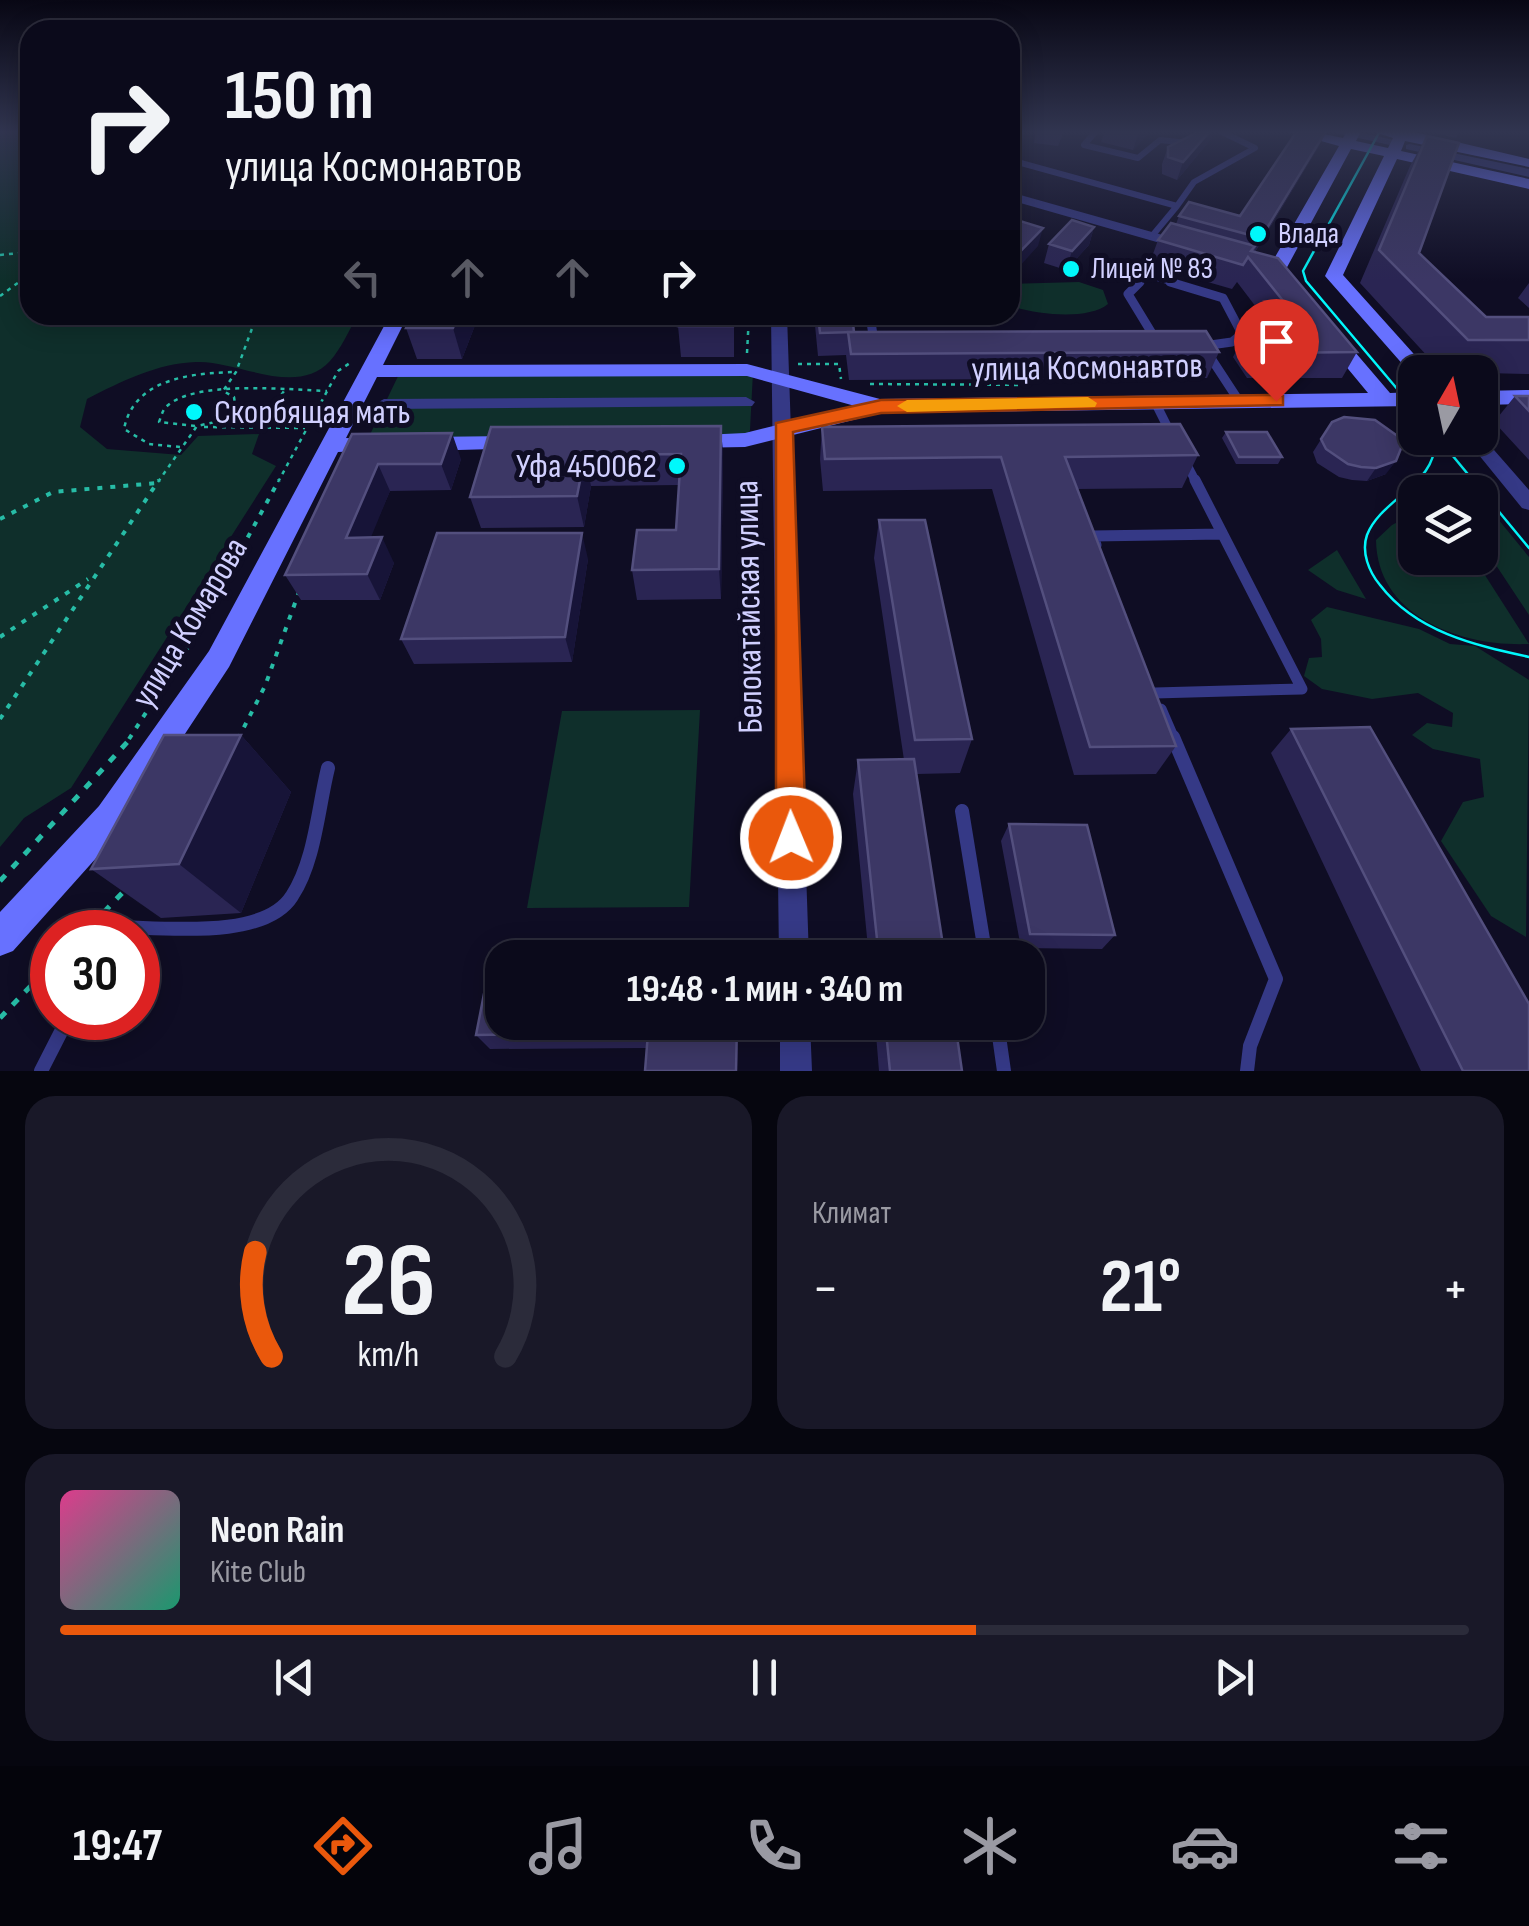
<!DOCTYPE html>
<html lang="ru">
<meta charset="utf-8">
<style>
body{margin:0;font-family:"Sofia Sans Condensed",sans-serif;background:#191828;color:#f1f3f6;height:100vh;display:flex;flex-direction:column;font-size:38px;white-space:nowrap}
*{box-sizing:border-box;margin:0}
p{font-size:32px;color:#9a9aa3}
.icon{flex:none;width:55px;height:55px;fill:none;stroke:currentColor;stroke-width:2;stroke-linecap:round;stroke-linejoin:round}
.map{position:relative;height:1071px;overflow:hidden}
.details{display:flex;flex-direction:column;gap:25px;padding:25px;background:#06060f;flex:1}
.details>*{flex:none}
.banner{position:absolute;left:20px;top:20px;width:1000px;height:305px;border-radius:30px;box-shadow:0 5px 25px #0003,0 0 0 2px #2b2b3a;background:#0b0a1b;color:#f1f3f6;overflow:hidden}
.needle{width:65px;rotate:9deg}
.tools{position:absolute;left:1398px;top:355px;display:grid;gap:20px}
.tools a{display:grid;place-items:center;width:100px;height:100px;border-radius:20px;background:#0b0a1b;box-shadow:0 5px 25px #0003,0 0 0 2px #2b2b3a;font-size:50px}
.speed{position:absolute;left:30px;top:910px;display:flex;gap:20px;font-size:50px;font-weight:700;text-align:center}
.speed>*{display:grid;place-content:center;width:130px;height:130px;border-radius:50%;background:#0b0a1b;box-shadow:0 5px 25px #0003,0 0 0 2px #2b2b3a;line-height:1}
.speed .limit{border:15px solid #d22;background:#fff;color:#111}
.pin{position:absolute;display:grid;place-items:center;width:85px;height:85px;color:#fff;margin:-102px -42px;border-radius:50% 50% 50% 0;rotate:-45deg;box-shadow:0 0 10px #0007}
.pin .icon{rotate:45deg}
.me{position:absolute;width:110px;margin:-55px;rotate:359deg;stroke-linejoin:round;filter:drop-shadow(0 0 8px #0008)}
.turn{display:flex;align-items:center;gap:35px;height:210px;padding:0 40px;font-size:45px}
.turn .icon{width:130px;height:130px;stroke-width:2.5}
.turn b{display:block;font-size:70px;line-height:85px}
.lanes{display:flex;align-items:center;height:95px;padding:0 40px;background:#0003;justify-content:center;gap:50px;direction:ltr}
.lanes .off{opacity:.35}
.big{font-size:75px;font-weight:700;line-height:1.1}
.details .card{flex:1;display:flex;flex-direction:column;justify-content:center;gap:15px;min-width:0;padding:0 35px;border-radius:30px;background:#191828}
.details .dial{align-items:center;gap:0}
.dial svg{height:260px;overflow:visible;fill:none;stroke:#2b2b3a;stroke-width:7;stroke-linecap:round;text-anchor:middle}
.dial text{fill:#f1f3f6;stroke:none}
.song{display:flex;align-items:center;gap:30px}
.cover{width:120px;height:120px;border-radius:15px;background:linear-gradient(135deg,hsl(330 70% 55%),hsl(160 70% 35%))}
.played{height:10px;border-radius:5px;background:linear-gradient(90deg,#ea580c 65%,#2b2b3a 65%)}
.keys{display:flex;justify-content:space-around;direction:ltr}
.heat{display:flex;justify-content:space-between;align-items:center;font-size:55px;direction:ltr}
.details .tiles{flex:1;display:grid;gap:25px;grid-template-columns:1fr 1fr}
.card:last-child{grid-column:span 2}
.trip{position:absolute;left:485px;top:940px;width:560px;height:100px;border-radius:30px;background:#0b0a1b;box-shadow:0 5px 25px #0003,0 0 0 2px #2b2b3a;font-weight:700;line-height:100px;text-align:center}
.menu{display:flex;height:160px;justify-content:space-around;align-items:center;background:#04040b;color:#9a9aa3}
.menu .icon{width:70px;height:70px}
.menu .on{color:#ea580c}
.menu b{font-size:45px;color:#f1f3f6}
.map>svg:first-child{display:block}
</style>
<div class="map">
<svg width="1529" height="1071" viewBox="0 0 1529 1071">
<rect width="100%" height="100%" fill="#0f0d24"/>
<path fill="#0f2f2b" d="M0 131H30V315H358C349 330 341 349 330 361 296 398 237 360 196 362 158 363 120 382 87 399L80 427 107 449 181 455 198 436 259 434 252 454 276 466 71 788 24 818 0 847Z
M1079 282 1103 290 1108 304C1087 321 1035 314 1010 306V284Z
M401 370 753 372 750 430 745 440 365 445Z
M1480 497 1529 557V615L1480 541Z
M1415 513V558H1474L1529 644C1462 647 1377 617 1376 540L1392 525Z
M1337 550 1366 599 1337 590 1308 570Z
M1327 607 1419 629 1450 644 1475 646 1529 680 1526 937 1491 916 1441 841 1463 802 1484 797 1480 759 1433 749 1412 735 1427 723 1452 727 1453 713 1418 693 1372 699 1322 689 1304 676 1309 658 1322 657 1321 639 1311 620Z
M700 710 689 907 527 908 562 711Z"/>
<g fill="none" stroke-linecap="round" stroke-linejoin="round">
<path stroke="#27bca6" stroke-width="2.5" stroke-dasharray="4 5" stroke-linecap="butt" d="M0 255 30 252
M0 296 30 274
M747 353 749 315
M798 364H839L841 379
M870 384 1030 385
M262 425 284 391
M195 426 159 422C161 417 162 412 165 408 191 379 291 390 327 391
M204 427 305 428
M180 447 149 444 124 429C134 378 192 373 236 372
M158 482 197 426 215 422 235 404 234 397 223 391 236 372 257 315
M278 482 338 371 350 363"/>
<path stroke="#27bca6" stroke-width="4" stroke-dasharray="5 8" stroke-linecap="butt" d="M0 519 53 492 158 483
M0 637 88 579
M0 719 159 480
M129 739 187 649 279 480
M238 739 265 686 299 592"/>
<path stroke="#27bca6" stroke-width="5" stroke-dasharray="8 10" stroke-linecap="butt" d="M0 881 132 737
M104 912 125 890
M84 932 97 919
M0 1018 52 964"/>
<path stroke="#353986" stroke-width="6" d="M1096 131 1084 145 1138 158 1160 140 1189 143 1206 131
M1010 160 1177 206 1152 236
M1177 206 1194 182 1255 148 1220 131
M1138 284 1147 275 1178 284"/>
<path stroke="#353986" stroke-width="9" d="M1140 282 1128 294 1156 340
M1170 282 1223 298 1242 334 1232 342 1203 346 1239 401
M870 315 874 342
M1155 402 1170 432
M1185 461 1196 482"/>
<path stroke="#353986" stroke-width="11" d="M1096 545 1093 536 1222 534
M1155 693 1302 689 1195 480
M1161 709 1174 739"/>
<path stroke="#353986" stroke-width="14" d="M1173 737 1276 979 1250 1046 1247 1071
M962 811 986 958
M111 932 114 927C161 927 264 941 292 896 315 861 318 808 328 768
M997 1022 1004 1071
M41 1071 68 1018"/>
<path fill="#353986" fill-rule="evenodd" d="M1330 131H1352L1354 133 1348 136Z
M1358 132 1394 140 1396 142 1390 145 1354 137V133Z
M1410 144 1529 169V177L1406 149V145Z
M1010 192 1191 243 1193 246 1181 249 1010 200Z
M771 315H787L809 958H779Z
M746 397 755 402 752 406 384 409 375 404 384 399Z
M1480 434 1529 490V510L1522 508 1465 438H1480Z
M780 1022H810L812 1071H780Z"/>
<path fill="#6771ff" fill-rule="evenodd" d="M1285 131H1309L1343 138 1347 131H1361L1356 141 1388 148 1393 138 1372 131H1410L1529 159V167L1405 141 1401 151 1529 179V189L1397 159 1343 275 1430 372H1415L1413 376 1325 276 1384 156 1351 149 1285 271 1300 289 1297 293H1285L1267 271 1339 146Z
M390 315H408L383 365 747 364 880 399 1368 393 1320 335 1330 329 1337 331 1390 393 1415 392V406L881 413 745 447 689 448 678 441 681 436 745 433 855 406 747 376 377 377 346 438 387 440 390 445 387 450 338 452 229 667 123 828 13 951 0 956V912L99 806 209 651Z
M1529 390V404L1480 405V391Z
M519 436 530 443 527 448 424 451 413 444 424 437Z"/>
<path stroke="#00f8fb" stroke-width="2.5" d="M1380 131 1303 271 1306 281 1415 410
M1434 438C1441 482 1381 498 1367 535 1361 552 1369 572 1380 585 1416 632 1474 645 1529 657
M1438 438 1529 548"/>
</g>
<path fill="#2a2553" d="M1036 131H1064L1058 146 1034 143Z
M1105 131H1151L1133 150 1101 142Z
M1200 131H1214L1211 139 1177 180 1162 174V164L1168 147Z
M1326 131 1319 146 1255 252 1357 352 1342 378H1247L1233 357 1246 332H1275L1237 282 1232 289 1149 265 1158 240 1176 224 1179 216H1240Z
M1426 131H1460L1456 138Z
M1427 136 1419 253 1486 317H1529V374L1442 372 1360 283 1410 166Z
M1094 227 1089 245 1066 270 1044 263 1049 244Z
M1529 283V308L1518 298Z
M412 315H479L462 359H417L406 328Z
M734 315V357H681L678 326Z
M814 315H852L854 332 1219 352 1207 378 849 380 846 355 818 356Z
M1515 396H1529V460L1494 422Z
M1332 422 1386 474 1367 481 1352 480 1339 477 1317 463 1313 452Z
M721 426 723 457 721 599 637 600 632 570 676 530 679 485 591 486 584 527 481 528 470 497 491 427Z
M822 427 1198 455 1182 488 1077 489 1176 746 1156 774 1074 775 992 489 823 491 820 459Z
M1226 432 1282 457 1278 464H1236L1222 438Z
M352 434 461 459 451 490 390 491 370 537 394 563 380 600H301L285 575Z
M879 520 972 739 960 773 917 774 945 958H869L853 794 858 760H904L874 558Z
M588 559 572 662 414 664 401 639Z
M1291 729 1529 1071H1421L1271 753Z
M241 735 291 792 241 913 161 918 91 869Z
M1009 824 1115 935 1102 949 1021 948 1001 841Z
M502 1022H738L737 1071H645L646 1048 490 1049 476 1035Z
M875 1022H955L962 1071H879Z"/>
<path fill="#171438" d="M1139 131H1151L1133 150Z
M1210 131H1214L1211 139 1177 180 1183 162Z
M1326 131 1319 146 1252 256 1261 238Z
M1094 227 1089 245 1066 270 1072 251Z
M1043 228 1038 246 1010 277V262Z
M458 315H479L462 359 453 328Z
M721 426 723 457 721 599 719 569Z
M452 433 461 459 451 490 441 464Z
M585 455 591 486 584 527 577 496Z
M1396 461 1386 474 1367 481 1376 468Z
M378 464 390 491 360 564 346 538Z
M582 533 588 559 572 662 565 637Z
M382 537 394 563 380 600 367 574Z
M241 735 291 792 241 913 179 864Z
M737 1022H738L737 1071H736Z"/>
<path fill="#3c3765" stroke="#534f7e" stroke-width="2.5" d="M1200 131H1210L1183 162 1168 157V147Z
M1297 131H1326L1261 238 1179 216 1189 202 1240 216Z
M1427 136 1459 143 1419 253 1486 317H1529V340H1468L1379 250Z
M1010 218 1043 228 1010 262Z
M1072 220 1094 227 1072 251 1049 244Z
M1171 223 1255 246 1251 251 1278 258 1357 352 1260 353 1246 332H1308L1248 257 1243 265 1158 240Z
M412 315H458L453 328H406Z
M679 315H733V326H678Z
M818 315H852L854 332 820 333Z
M1206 331 1219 352 851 354 848 332Z
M1515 396H1529V411Z
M1344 417 1375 420 1399 437 1402 446 1396 461 1376 468 1361 467 1348 464 1326 449 1321 439 1332 422Z
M1180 424 1198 455 1065 457 1176 746 1090 747 1001 457 825 459 822 427Z
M721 426 719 569 632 570 637 530H676L681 454 585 455 577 496 470 497 491 427Z
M1226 432H1267L1282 457H1239Z
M452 433 441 464H378L346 538 382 537 367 574 285 575 352 434Z
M879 520H925L972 739 915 740Z
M437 533H582L565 637 401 639Z
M1370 727 1529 1004V1071H1463L1291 729Z
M164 735H241L179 864 91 869Z
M914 759 945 958H879L858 760Z
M1009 824 1087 825 1115 935 1030 934Z
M738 956V958H683Z
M502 962V1022H737L736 1071H645L648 1033 476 1035 490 963Z
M885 1022H955L962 1071H890Z"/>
<linearGradient id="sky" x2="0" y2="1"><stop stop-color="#080714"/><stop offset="0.47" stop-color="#313550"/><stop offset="1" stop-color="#313550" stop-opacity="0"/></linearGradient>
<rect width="1529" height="281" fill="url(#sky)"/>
<path fill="#ea580c" stroke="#983908" stroke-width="2.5" d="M1276 395 1283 396V405L881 413 793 432 806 838 802 849 791 853 781 849 776 838V423L881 400Z"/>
<path fill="#f59e0b" d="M1088 397 1097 403 1095 407 907 412 897 406 907 400Z"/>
<g fill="#00f8fb" stroke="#0f0d24" stroke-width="4">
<circle cx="1258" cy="234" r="10"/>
<circle cx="1071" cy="269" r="10"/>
<circle cx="194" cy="412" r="10"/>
<circle cx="677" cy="466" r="10"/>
</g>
<g text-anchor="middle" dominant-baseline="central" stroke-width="10" stroke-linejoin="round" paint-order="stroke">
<g font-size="30" fill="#d1d0ff" stroke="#0f0d24" text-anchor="start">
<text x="1278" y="234">Влада</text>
<text x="1091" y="269">Лицей № 83</text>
</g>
<g font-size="35" fill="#d1d0ff" stroke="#0f0d24">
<text transform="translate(1087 368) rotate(-1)">улица Космонавтов</text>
<text transform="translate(749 607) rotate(-91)">Белокатайская улица</text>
<text transform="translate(190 623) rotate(-59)">улица Комарова</text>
</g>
<g font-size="35" fill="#d1d0ff" stroke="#0f0d24" text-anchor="start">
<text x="214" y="412">Скорбящая мать</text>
<text x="657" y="466" text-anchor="end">Уфа 450062</text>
</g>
</g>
</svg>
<div class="tools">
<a><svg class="needle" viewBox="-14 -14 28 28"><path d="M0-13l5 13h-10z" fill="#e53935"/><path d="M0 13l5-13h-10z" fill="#9a9aa3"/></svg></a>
<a><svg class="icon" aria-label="layers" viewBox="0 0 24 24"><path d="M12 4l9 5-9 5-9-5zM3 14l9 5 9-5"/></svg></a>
</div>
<div class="speed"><div class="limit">30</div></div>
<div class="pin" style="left:1276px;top:401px;background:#d93025"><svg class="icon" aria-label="arrive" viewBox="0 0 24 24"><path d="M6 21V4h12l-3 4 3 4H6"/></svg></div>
<svg class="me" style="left:791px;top:838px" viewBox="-20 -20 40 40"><circle r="17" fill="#ea580c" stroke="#fff" stroke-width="3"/><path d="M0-11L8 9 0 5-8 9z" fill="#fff"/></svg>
<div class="trip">19:48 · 1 мин · 340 m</div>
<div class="banner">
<div class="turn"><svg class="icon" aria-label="right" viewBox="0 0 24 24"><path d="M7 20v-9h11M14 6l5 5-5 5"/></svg><div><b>150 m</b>улица Космонавтов</div></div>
<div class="lanes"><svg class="icon off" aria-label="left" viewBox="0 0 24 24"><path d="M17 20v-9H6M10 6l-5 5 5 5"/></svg><svg class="icon off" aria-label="ahead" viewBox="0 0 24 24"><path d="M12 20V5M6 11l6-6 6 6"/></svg><svg class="icon off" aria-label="ahead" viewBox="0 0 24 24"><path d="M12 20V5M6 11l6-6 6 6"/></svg><svg class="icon" aria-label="right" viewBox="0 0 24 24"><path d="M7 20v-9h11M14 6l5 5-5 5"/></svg></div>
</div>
</div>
<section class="details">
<div class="tiles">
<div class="card dial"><svg viewBox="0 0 100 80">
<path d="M14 69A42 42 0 1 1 86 69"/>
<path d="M14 69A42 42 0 0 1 9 37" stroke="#ea580c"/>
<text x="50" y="56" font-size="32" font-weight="700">26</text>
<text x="50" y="72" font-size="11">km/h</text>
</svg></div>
<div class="card"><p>Климат</p>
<div class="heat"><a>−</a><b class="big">21°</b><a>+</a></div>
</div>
<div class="card">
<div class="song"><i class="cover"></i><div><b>Neon Rain</b><p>Kite Club</p></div></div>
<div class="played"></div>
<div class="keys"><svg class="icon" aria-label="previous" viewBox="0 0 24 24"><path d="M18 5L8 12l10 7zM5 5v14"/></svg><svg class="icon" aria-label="pause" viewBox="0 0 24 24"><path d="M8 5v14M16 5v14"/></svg><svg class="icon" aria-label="next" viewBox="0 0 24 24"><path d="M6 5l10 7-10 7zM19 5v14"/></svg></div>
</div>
</div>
</section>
<nav class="menu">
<b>19:47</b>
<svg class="icon on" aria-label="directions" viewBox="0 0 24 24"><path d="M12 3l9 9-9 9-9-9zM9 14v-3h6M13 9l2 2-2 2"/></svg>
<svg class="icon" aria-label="music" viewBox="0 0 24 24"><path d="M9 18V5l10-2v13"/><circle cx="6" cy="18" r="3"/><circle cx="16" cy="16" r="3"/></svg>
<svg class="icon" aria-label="phone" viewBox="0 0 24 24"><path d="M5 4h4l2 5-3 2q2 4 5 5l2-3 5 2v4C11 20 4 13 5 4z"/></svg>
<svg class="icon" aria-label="climate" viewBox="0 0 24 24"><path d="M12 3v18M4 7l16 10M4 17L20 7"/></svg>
<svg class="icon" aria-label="car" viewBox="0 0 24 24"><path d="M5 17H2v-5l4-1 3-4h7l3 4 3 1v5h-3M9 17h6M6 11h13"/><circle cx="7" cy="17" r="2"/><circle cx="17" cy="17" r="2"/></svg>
<svg class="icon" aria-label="filters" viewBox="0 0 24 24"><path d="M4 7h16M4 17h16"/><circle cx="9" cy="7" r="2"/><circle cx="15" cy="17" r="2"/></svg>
</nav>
